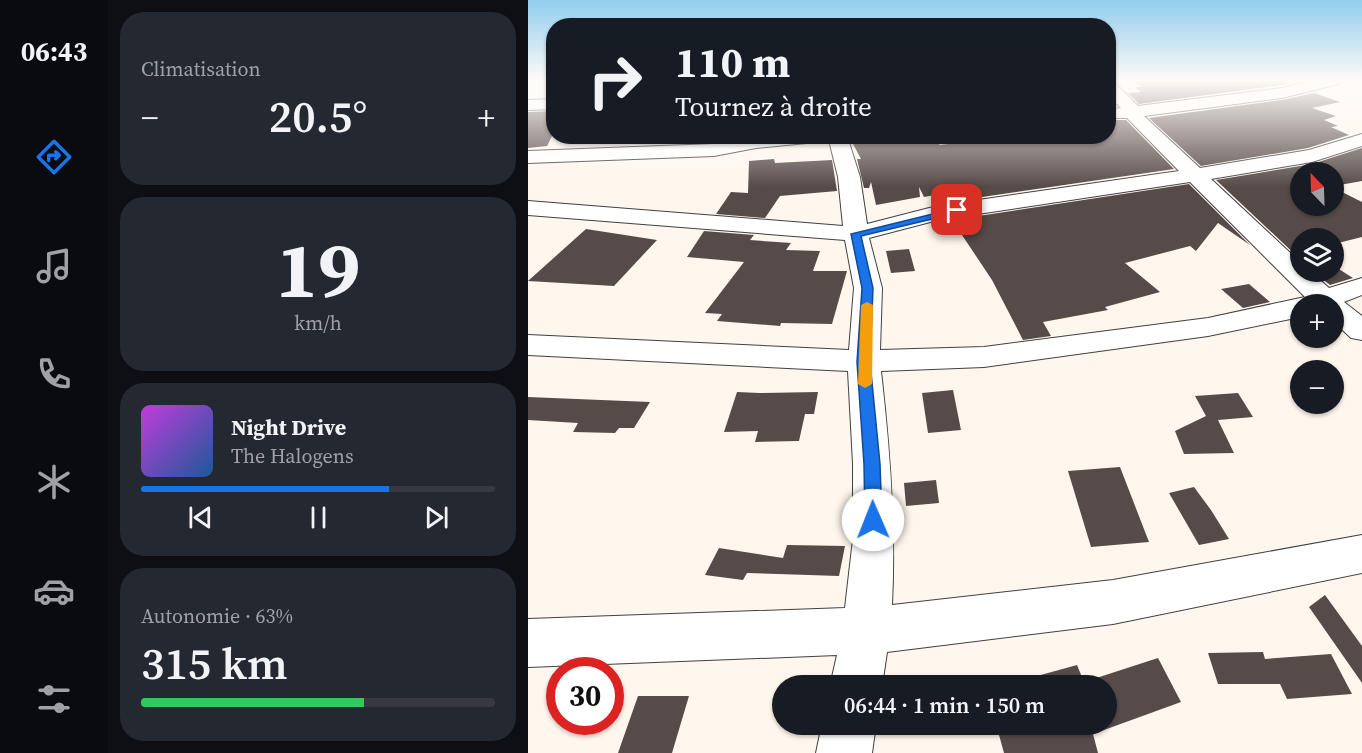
<!DOCTYPE html>
<html lang="fr">
<meta charset="utf-8">
<style>
body{margin:0;font-family:"Source Serif 4",serif;background:#242831;color:#f1f3f6;height:100vh;display:flex;flex-direction:column;font-size:22px;white-space:nowrap}
*{box-sizing:border-box;margin:0}
p{font-size:20px;color:#9ea1a6}
.icon{flex:none;width:33px;height:33px;fill:none;stroke:currentColor;stroke-width:2;stroke-linecap:round;stroke-linejoin:round}
.map{position:relative;flex:1;overflow:hidden}
.details{display:flex;flex-direction:column;gap:12px;padding:12px;background:#0d0f14;width:420px}
.details>*{flex:none}
.top-card{position:absolute;left:18px;top:18px;width:570px;height:126px;border-radius:24px;box-shadow:0 2px 4px #0004;background:#171b24;color:#f1f3f6;overflow:hidden}
.needle{width:39px;rotate:337deg}
.fabs{position:absolute;left:762px;top:162px;display:grid;gap:12px}
.fabs a{display:grid;place-items:center;width:54px;height:54px;border-radius:50%;background:#171b24;box-shadow:0 2px 4px #0004;font-size:30px}
.speed{position:absolute;left:18px;top:657px;display:flex;gap:12px;font-size:30px;font-weight:700;text-align:center}
.speed>*{display:grid;place-content:center;width:78px;height:78px;border-radius:50%;background:#171b24;box-shadow:0 2px 4px #0004;line-height:1}
.speed .limit{border:9px solid #d22;background:#fff;color:#111}
.pin{position:absolute;display:grid;place-items:center;width:51px;height:51px;color:#fff;margin:-26px;border-radius:12px;box-shadow:0 3px 9px #0006}
.me{position:absolute;width:66px;margin:-33px;rotate:359deg;stroke-linejoin:round;filter:drop-shadow(0 0 4px #0008)}
.turn{display:flex;align-items:center;gap:21px;height:126px;padding:0 30px;font-size:27px}
.turn .icon{width:78px;height:78px;stroke-width:2.5}
.turn b{display:block;font-size:42px;line-height:51px}
.big{font-size:45px;font-weight:600;line-height:1.1}
.details .tile{flex:1;display:flex;flex-direction:column;justify-content:center;gap:9px;min-width:0;padding:0 21px;border-radius:24px;background:#242831}
.details .dial{align-items:center;gap:0}
.dial b{font-size:78px;line-height:1}
.song{display:flex;align-items:center;gap:18px}
.cover{width:72px;height:72px;border-radius:9px;background:linear-gradient(135deg,hsl(290 70% 55%),hsl(210 70% 35%))}
.played{height:6px;border-radius:3px;background:linear-gradient(90deg,#1a73e8 70%,#363941 70%)}
.keys{display:flex;justify-content:space-around;direction:ltr}
.heat{display:flex;justify-content:space-between;align-items:center;font-size:33px;direction:ltr}
.charge{height:9px;border-radius:4px;background:linear-gradient(90deg,#34c759 63%,#363941 0)}
.trip{position:absolute;left:244px;top:675px;width:345px;height:60px;border-radius:30px;background:#171b24;box-shadow:0 2px 4px #0004;font-weight:600;line-height:60px;text-align:center}
main{display:flex;flex:1;min-height:0}
.tab-bar{display:flex;flex-direction:column;width:108px;justify-content:space-around;align-items:center;background:#090b0e;color:#9ea1a6}
.tab-bar .icon{width:42px;height:42px}
.tab-bar .current{color:#1a73e8}
.tab-bar b{font-size:27px;color:#f1f3f6}
.map>svg:first-child{display:block}
</style>
<main>
<nav class="tab-bar">
<b>06:43</b>
<svg class="icon current" aria-label="directions" viewBox="0 0 24 24"><path d="M12 3l9 9-9 9-9-9zM9 14v-3h6M13 9l2 2-2 2"/></svg>
<svg class="icon" aria-label="music" viewBox="0 0 24 24"><path d="M9 18V5l10-2v13"/><circle cx="6" cy="18" r="3"/><circle cx="16" cy="16" r="3"/></svg>
<svg class="icon" aria-label="phone" viewBox="0 0 24 24"><path d="M5 4h4l2 5-3 2q2 4 5 5l2-3 5 2v4C11 20 4 13 5 4z"/></svg>
<svg class="icon" aria-label="climate" viewBox="0 0 24 24"><path d="M12 3v18M4 7l16 10M4 17L20 7"/></svg>
<svg class="icon" aria-label="car" viewBox="0 0 24 24"><path d="M5 17H2v-5l4-1 3-4h7l3 4 3 1v5h-3M9 17h6M6 11h13"/><circle cx="7" cy="17" r="2"/><circle cx="17" cy="17" r="2"/></svg>
<svg class="icon" aria-label="filters" viewBox="0 0 24 24"><path d="M4 7h16M4 17h16"/><circle cx="9" cy="7" r="2"/><circle cx="15" cy="17" r="2"/></svg>
</nav>
<section class="details">
<div class="tile"><p>Climatisation</p>
<div class="heat"><a>−</a><b class="big">20.5°</b><a>+</a></div>
</div>
<div class="tile dial"><b>19</b><p>km/h</p></div>
<div class="tile">
<div class="song"><i class="cover"></i><div><b>Night Drive</b><p>The Halogens</p></div></div>
<div class="played"></div>
<div class="keys"><svg class="icon" aria-label="previous" viewBox="0 0 24 24"><path d="M18 5L8 12l10 7zM5 5v14"/></svg><svg class="icon" aria-label="pause" viewBox="0 0 24 24"><path d="M8 5v14M16 5v14"/></svg><svg class="icon" aria-label="next" viewBox="0 0 24 24"><path d="M6 5l10 7-10 7zM19 5v14"/></svg></div>
</div>
<div class="tile"><p>Autonomie · 63%</p><b class="big">315 km</b><div class="charge"></div></div>
</section>
<div class="map">
<svg width="834" height="753" viewBox="0 0 834 753">
<rect width="100%" height="100%" fill="#fff7ee"/>
<path fill="#574b49" d="M606 81H754L761 84 611 104 600 93 613 92 607 87H613Z
M786 93 812 102 784 108 808 116 796 120 810 126 803 127 821 135 780 148 673 166 621 118 754 100Z
M26 111V132L19 146 0 148V112Z
M580 120H598L646 169 413 203 407 195 396 197 391 187 392 197 348 205 343 182 341 188H336L329 159H333L323 140 385 137V141L404 138 412 145 470 138 472 140 505 136H580Z
M834 148V181L806 186V172H772V206H806V188L834 202V237L806 244V238H772V259L688 180 784 164Z
M246 159 247 163 304 160 309 191 252 196 237 218 188 214 203 192 220 193 221 161Z
M661 184 722 245 690 223 668 251 662 246 597 263 632 292 577 307 580 310 515 322 523 336 495 340 464 280 424 220Z
M58 229 129 240 86 286 0 281Z
M176 231 226 235 222 240 263 243 258 250 292 251 285 271H319L304 324 253 323 252 326 189 321 194 314 177 313 216 262 159 257Z
M381 249 387 271 363 273 358 251Z
M806 266 825 278 802 285 786 272H806Z
M721 284 742 302 715 308 693 289Z
M425 390 433 430 400 433 394 393Z
M209 392 232 393 290 392 286 414H277L271 441 227 442 230 431 196 432Z
M710 393 725 417 690 420 706 453 656 454 647 431 678 416 667 396Z
M0 397 122 402 106 428H91L87 433 45 432 50 423 0 420Z
M592 467 621 542 563 547 540 471Z
M408 480 411 503 378 506 376 483Z
M666 487 683 510 701 539 671 545 641 493Z
M259 545 317 546 311 576 219 573 215 580 177 575 191 548 255 558Z
M797 595 834 646V683L781 607Z
M735 652 737 659 803 654 824 694 759 699 752 684H690L680 653Z
M630 658 653 702 565 734 570 753H476L468 724H579V686H472L549 665 556 682Z
M110 696H161L144 753H90Z"/>
<g fill="none" stroke-linecap="round" stroke-linejoin="round">
<g stroke="#404040" stroke-width="2">
<path id="minor" d="M580 81 586 82 610 106 754 88 783 81H813L811 84 754 98 616 116 672 168 781 150 834 134V146L784 162 683 179 772 262V272H783L801 288 834 278V295L816 302 834 316V340L823 338 806 322V304H772V317L680 336 456 367 353 371C362 449 368 526 364 605L585 580 834 535V573L585 624 359 652 354 686H302L309 655 0 667V619L317 608 325 539V464L320 371 0 355V335L321 350 326 288 317 240 0 215V201L315 226 310 177 300 136H319L332 177 339 224 409 206 651 171 599 118H581V110L593 108 580 95ZM662 182 777 297 680 318 456 347 352 350 354 288 341 238 410 220Z
M26 99V109L0 110V100Z
M227 136H297L288 142 228 148 186 156 0 163V151L186 144Z
M294 724H348L344 753H288Z"/>
</g>
<use href="#minor" fill="#fff" fill-rule="evenodd"/>
</g>
<linearGradient id="sky" x2="0" y2="1"><stop stop-color="#92cdee"/><stop offset="0.43" stop-color="#fffbf7"/><stop offset="1" stop-color="#fffbf7" stop-opacity="0"/></linearGradient>
<rect width="834" height="187" fill="url(#sky)"/>
<path fill="#1a73e8" stroke="#114b97" stroke-width="1.5" d="M429 208 434 210 433 212 333 236 345 288 342 362 352 464 354 520 351 525 345 527 339 525 337 520 336 464 329 362 334 288 323 234Z"/>
<path fill="#f59e0b" d="M339 302 345 305 344 384 337 388 330 384 333 305Z"/>
</svg>
<div class="fabs">
<a><svg class="needle" viewBox="-14 -14 28 28"><path d="M0-13l5 13h-10z" fill="#e53935"/><path d="M0 13l5-13h-10z" fill="#9ea1a6"/></svg></a>
<a><svg class="icon" aria-label="layers" viewBox="0 0 24 24"><path d="M12 4l9 5-9 5-9-5zM3 14l9 5 9-5"/></svg></a>
<a>+</a>
<a>−</a>
</div>
<div class="speed"><div class="limit">30</div></div>
<div class="pin" style="left:429px;top:210px;background:#d93025"><svg class="icon" aria-label="arrive" viewBox="0 0 24 24"><path d="M6 21V4h12l-3 4 3 4H6"/></svg></div>
<svg class="me" style="left:345px;top:520px" viewBox="-20 -20 40 40"><circle r="19" fill="#fff"/><path d="M0-13L10 11 0 6-10 11z" fill="#1a73e8"/></svg>
<div class="trip">06:44 · 1 min · 150 m</div>
<div class="top-card">
<div class="turn"><svg class="icon" aria-label="right" viewBox="0 0 24 24"><path d="M7 20v-9h11M14 6l5 5-5 5"/></svg><div><b>110 m</b>Tournez à droite</div></div>
</div>
</div>
</main>
